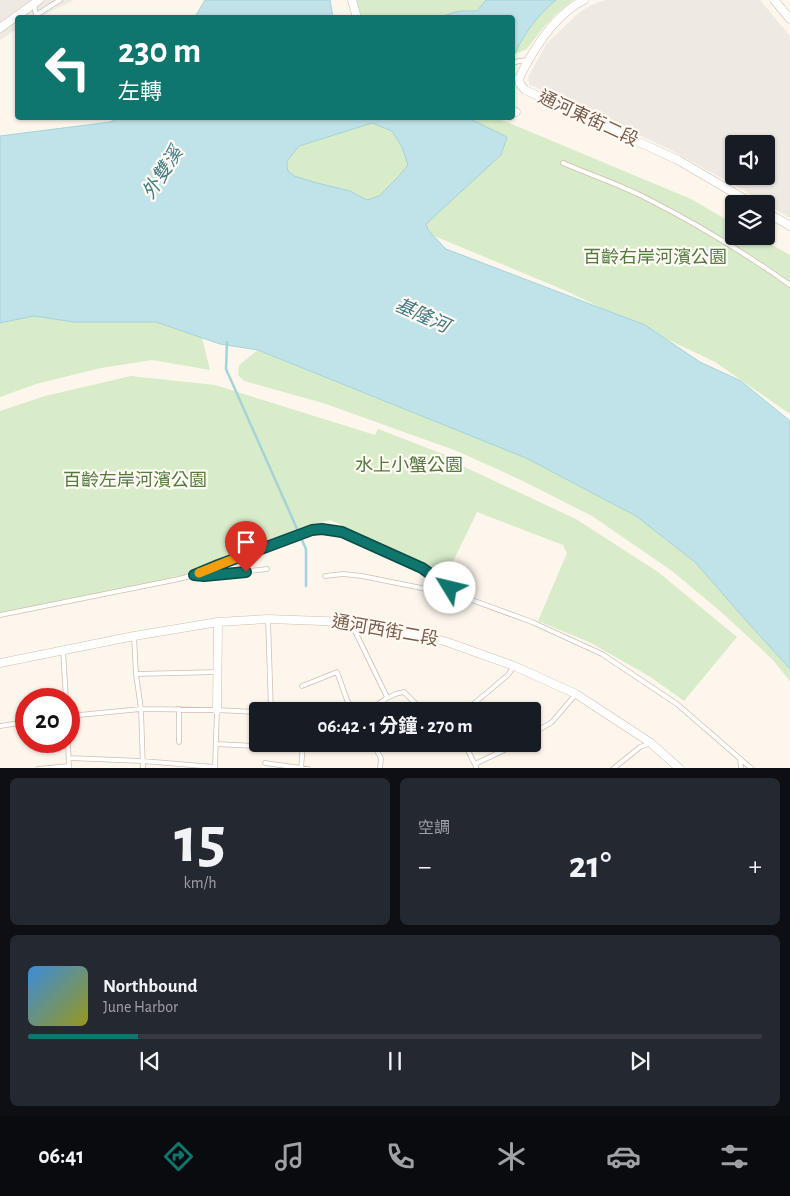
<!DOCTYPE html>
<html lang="zh-TW">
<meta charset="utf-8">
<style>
body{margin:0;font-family:"Alegreya Sans","Noto Sans TC",sans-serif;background:#242831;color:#f1f3f6;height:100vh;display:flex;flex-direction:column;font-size:19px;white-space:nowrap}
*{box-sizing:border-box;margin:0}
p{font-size:16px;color:#9ea1a6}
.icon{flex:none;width:28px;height:28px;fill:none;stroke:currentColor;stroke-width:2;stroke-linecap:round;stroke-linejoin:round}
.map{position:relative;height:768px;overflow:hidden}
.details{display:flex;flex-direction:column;gap:10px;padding:10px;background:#0d0f14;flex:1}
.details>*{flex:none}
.hud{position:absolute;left:15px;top:15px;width:500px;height:105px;border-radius:5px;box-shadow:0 1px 4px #0004;background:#0f766e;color:#fff;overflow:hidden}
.controls{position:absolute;left:725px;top:135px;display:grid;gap:10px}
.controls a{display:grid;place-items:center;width:50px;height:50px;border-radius:5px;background:#171b24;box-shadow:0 1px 4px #0004;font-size:25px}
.speed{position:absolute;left:15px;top:688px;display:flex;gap:10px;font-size:25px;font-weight:700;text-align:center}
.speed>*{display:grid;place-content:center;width:65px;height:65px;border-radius:50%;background:#171b24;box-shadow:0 1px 4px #0004;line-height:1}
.speed .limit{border:8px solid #d22;background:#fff;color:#111}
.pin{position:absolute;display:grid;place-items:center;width:42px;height:42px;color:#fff;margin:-51px -21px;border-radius:50% 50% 50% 0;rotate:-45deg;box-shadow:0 0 5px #0007}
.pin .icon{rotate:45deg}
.me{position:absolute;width:55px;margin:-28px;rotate:306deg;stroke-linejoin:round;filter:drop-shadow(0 0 4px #0008)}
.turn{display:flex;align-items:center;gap:18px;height:105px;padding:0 20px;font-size:22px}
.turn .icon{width:65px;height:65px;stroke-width:2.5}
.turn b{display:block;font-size:35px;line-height:42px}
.big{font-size:38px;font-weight:700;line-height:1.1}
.details .tile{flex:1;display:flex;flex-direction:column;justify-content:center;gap:8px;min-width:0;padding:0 18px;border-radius:8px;background:#242831}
.details .dial{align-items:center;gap:0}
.dial b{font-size:65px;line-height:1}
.song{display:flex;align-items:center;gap:15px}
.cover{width:60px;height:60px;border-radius:8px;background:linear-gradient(135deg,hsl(210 70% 55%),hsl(60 70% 35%))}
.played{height:5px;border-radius:2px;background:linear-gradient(90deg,#0f766e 15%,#363941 15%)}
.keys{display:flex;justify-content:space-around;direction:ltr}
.heat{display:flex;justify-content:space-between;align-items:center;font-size:28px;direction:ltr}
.details .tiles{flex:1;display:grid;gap:10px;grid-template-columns:1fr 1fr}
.tile:last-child{grid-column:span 2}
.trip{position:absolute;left:249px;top:702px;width:292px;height:50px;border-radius:5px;background:#171b24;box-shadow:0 1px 4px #0004;font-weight:700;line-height:50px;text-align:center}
.tabs{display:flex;height:80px;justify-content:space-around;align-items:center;background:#090b0e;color:#9ea1a6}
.tabs .icon{width:35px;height:35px}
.tabs .current{color:#0f766e}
.tabs b{font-size:22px;color:#f1f3f6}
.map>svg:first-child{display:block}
</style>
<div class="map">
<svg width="790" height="769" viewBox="0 0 790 769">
<rect width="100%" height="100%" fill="#fdf6ec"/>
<path fill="#efe9e4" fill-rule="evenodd" d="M0 0H74L40 17 18 18 17 29 0 40Z
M606 0H760L790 36V218L745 191 669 149 529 84 528 77 547 43 579 13 591 5ZM734 144H766V176H734Z"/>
<path fill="#d8ecc9" d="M356 0H573L556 14 543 28 527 49 513 55 512 18 360 17Z
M361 118H497L691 199 734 224V236H756L790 255V414L715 362 564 290 283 173 288 156 299 140Z
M34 316 74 322H156L202 338 210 370 152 360 101 368 36 384 0 397V323Z
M258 350 526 458 636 516 695 562 742 616 790 669V681L772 659 720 611 672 571 592 516 523 481 457 451 323 403 244 381 238 375 239 365Z
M131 376 215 385 375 435 378 429 456 459 457 460 456 463 576 519 658 572 737 637 684 701 649 676 589 642 538 621 567 553 563 545 477 512 445 578 423 562 330 520 282 536 178 578 0 615V411L45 396Z"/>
<path fill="#bfe3e8" stroke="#a5d3da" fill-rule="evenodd" d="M205 0H330L333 17H195Z
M486 0H556C537 16 526 31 515 53H513L512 18 440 17 459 11H477Z
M119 118H468L507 137 501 155 426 224 428 230 446 249 645 325 700 362 741 381 790 421V669L742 616 695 562 636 516 526 458 258 350 220 344 156 322H74L34 316 0 323V136L110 122ZM372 123 392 131 402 147 408 165 399 176 379 196 367 200 350 191 317 183 294 176 288 171 287 166V161L299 146Z"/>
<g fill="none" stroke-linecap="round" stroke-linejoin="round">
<path stroke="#a5d3da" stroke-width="2.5" d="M227 342 226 369 306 549V586"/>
<g stroke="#d1beb0" stroke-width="5.5">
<path id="lane" d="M34 4 36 15 60 0
M512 63 519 61 528 60
M563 163C591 175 621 185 648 199 697 224 745 253 790 285
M195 575 204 576 267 569
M325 576 343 574 362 576 456 595
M0 615 179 579 194 575 218 565 312 530 322 529 342 532 422 568 458 595 532 622 602 654 677 704 752 769
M268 619 271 711
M351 623 387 697
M134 636 136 674 141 709 143 769
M63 650 66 699
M136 674 218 672
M302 686 337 672 347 700 354 711
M369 711C380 703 389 694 404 692L415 703 428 711
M465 711 508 675 514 666
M69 716 141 709 217 710 258 712
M0 726 26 722
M532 734 552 722 576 694
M68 741 69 769
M179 742V709
M216 744 255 746
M373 744 381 758 380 769
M465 744 477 769
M69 758 142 761 215 767
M740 759 741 769
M265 763 308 769
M475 764 517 744
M215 767 217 710
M38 769 69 766
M301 769 303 744
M613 769 640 747 651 743"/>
</g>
<g stroke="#d1beb0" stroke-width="9">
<path id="street" d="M352 0 357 18
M584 0C555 14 533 50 519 78L520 84 525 90 678 160 753 204
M774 0 790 19
M0 28 39 0
M512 110 516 112
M766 212 790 226
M0 663 134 636 218 622 268 619 350 622 426 636 447 642 514 666 576 694 651 743 680 769
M217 710 218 622"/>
</g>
<use href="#lane" stroke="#fff" stroke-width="4"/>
<use href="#street" stroke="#fff" stroke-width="8"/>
</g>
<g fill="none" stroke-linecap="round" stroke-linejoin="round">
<g stroke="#0a4d48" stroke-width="12">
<path id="route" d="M246 572 204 576 194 575 218 565 312 530 322 529 342 532 422 568 450 588"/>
</g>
<use href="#route" stroke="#0f766e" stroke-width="9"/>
<path stroke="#f59e0b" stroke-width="9" d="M199 573 261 548"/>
</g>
<g text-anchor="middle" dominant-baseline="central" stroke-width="4.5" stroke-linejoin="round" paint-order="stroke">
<g font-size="18" fill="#7a5c4d" stroke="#fffaf3">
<text transform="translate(588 119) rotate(25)">通河東街二段</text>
<text transform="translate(385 631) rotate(10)">通河西街二段</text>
</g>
<g font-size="18" fill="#537a41" stroke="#fffaf3">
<text x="655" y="258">百齡右岸河濱公園</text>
<text x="409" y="466">水上小蟹公園</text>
<text x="135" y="481">百齡左岸河濱公園</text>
</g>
<g font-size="19" font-style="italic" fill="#437c86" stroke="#fffaf3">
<text transform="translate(163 173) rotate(-57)">外雙溪</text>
<text transform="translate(422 316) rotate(24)">基隆河</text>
</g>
</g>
</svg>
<div class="controls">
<a><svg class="icon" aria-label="sound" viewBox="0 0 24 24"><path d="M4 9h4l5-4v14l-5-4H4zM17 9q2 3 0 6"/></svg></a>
<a><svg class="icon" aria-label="layers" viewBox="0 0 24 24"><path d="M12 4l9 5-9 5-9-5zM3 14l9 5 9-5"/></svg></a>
</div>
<div class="speed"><div class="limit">20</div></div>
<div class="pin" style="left:246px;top:572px;background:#d93025"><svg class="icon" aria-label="arrive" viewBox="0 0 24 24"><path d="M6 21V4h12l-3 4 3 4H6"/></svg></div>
<svg class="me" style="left:450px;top:588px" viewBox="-20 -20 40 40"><circle r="19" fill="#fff"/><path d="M0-13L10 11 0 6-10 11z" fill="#0f766e"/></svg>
<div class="trip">06:42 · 1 分鐘 · 270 m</div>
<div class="hud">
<div class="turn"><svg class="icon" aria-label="left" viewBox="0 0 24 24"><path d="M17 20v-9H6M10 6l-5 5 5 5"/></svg><div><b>230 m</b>左轉</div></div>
</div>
</div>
<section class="details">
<div class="tiles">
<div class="tile dial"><b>15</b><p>km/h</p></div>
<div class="tile"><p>空調</p>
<div class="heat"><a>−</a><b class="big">21°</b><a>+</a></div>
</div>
<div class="tile">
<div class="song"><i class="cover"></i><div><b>Northbound</b><p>June Harbor</p></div></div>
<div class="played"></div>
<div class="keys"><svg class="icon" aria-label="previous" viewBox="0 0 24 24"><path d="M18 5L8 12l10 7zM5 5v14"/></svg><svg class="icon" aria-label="pause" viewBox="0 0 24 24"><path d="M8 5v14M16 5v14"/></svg><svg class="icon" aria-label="next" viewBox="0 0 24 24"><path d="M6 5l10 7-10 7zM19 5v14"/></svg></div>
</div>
</div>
</section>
<nav class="tabs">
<b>06:41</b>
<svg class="icon current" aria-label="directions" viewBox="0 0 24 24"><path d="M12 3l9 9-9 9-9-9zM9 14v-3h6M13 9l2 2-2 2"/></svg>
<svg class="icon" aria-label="music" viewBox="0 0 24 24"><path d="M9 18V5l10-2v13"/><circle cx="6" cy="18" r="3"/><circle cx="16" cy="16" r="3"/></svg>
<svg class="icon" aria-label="phone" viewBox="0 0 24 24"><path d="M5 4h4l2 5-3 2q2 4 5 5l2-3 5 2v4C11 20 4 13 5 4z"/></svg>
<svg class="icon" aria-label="climate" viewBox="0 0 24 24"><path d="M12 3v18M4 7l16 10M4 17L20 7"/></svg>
<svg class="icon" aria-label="car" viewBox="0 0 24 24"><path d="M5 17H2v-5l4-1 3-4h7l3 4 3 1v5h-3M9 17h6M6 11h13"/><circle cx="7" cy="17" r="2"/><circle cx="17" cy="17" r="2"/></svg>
<svg class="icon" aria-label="filters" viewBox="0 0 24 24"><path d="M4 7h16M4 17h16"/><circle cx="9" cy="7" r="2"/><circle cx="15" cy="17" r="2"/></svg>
</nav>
